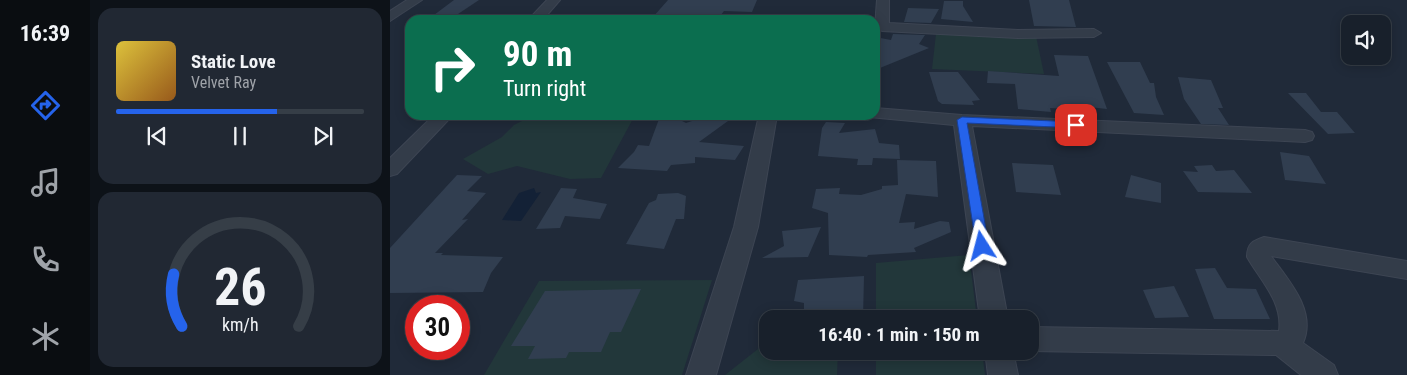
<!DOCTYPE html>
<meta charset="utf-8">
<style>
body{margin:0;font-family:"Roboto Condensed",sans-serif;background:#212833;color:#f1f3f6;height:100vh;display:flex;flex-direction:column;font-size:19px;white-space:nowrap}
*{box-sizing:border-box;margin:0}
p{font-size:16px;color:#9fa3a9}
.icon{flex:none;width:28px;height:28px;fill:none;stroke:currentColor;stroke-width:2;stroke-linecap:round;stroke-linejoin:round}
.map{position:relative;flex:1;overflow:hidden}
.panel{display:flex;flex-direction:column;gap:8px;padding:8px;background:#0d1218;width:300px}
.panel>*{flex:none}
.hud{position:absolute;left:15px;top:15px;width:475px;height:105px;border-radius:15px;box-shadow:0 2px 12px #0003,0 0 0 1px #363e47;background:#0b6e4f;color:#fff;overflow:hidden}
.tools{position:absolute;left:951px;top:15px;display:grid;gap:10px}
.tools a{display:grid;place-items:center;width:50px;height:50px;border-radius:10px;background:#18202b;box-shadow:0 2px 12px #0003,0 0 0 1px #363e47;font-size:25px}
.speed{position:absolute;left:15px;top:295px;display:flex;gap:10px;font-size:25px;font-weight:700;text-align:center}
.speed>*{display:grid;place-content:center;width:65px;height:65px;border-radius:50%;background:#18202b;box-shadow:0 2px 12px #0003,0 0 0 1px #363e47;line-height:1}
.speed .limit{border:8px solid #d22;background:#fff;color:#111}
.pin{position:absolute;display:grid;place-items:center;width:42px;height:42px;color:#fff;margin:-21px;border-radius:10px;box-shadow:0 2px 8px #0006}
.me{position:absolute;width:55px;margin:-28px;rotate:351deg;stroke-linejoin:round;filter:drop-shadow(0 0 4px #0008)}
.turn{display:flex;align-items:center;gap:18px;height:105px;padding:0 15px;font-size:22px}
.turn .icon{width:65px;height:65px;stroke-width:2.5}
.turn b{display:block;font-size:35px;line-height:42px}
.panel .tile{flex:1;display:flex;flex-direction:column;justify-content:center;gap:8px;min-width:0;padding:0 18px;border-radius:15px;background:#212833}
.panel .dial{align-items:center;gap:0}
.dial svg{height:130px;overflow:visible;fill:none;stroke:#363e47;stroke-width:7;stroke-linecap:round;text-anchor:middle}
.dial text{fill:#f1f3f6;stroke:none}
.song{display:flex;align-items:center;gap:15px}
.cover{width:60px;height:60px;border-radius:8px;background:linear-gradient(135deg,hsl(50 70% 55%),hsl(30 70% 35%))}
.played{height:5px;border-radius:2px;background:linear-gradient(90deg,#2563eb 65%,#363e47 65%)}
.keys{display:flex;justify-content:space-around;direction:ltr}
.trip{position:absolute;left:369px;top:310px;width:280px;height:50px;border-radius:15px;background:#18202b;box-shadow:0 2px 12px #0003,0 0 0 1px #363e47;font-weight:700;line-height:50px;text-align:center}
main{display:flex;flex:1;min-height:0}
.menu{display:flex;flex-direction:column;width:90px;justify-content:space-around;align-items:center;background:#0a0d11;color:#9fa3a9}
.menu .icon{width:35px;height:35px}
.menu .active{color:#2563eb}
.menu b{font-size:22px;color:#f1f3f6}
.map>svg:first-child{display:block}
</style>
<main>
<nav class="menu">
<b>16:39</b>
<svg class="icon active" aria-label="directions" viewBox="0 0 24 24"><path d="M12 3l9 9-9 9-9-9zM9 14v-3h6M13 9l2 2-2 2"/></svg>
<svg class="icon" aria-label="music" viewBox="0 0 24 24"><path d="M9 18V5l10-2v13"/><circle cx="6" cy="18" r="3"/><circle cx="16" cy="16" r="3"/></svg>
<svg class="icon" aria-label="phone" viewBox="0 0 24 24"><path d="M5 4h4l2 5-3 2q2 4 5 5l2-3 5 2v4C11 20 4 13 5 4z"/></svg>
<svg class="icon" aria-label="climate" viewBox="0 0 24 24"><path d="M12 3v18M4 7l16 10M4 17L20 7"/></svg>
</nav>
<section class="panel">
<div class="tile">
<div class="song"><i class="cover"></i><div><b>Static Love</b><p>Velvet Ray</p></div></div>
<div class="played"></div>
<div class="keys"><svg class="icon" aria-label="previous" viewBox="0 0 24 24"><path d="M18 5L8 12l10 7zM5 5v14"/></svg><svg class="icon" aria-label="pause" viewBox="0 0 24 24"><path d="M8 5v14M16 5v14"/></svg><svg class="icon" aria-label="next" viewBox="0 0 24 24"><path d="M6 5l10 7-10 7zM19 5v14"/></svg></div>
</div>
<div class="tile dial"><svg viewBox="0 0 100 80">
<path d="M14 69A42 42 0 1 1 86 69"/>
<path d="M14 69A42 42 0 0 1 9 37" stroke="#2563eb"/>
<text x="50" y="56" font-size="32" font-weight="700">26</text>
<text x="50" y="72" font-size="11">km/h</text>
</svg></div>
</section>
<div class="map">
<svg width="1017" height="375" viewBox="0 0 1017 375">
<rect width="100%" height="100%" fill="#202a39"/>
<path fill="#22373a" d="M546 34 646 36 654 74 542 69Z
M144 115H245L211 178 180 179 127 166 98 174 73 159 112 137 124 125Z
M579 255 587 319H486V263Z
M322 280 292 375H94L149 281Z
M377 342 378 351H448L447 375H335Z
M486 351H592L595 375H486Z"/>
<path fill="#132136" d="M144 188 146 193 151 192 131 221 112 220 129 193Z"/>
<path fill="#313e50" d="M64 0H89L68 14 44 15Z
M278 0H367L362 12 334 11 327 20 263 17Z
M639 0H679L686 27 644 26Z
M554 1H573V6L583 22 551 19Z
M518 8 549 9 541 23 514 22Z
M503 34 535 35 529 44 539 48 485 70V37L501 40Z
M664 55 698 56 717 109 690 106 692 110 660 108 661 112 628 109 625 84 597 83 598 71 669 76Z
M717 62H750L760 83H764L766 97 774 115 744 113Z
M539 72H568L590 100 582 101 584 105 552 104 548 101Z
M788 77 821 80 833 108H828L839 125 811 124 794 99Z
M898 93H916L931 112H947L965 133 938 134Z
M280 115 296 123 311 118 338 121 309 142 354 146 345 160 305 157V163L281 165 277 171 228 168 244 152 248 145 259 146 269 119Z
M436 122 455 123 449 133 485 129 489 143 509 145 510 159 483 158 482 165H467L468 159 428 156 432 128Z
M890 152 919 156 936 184 895 180Z
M507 160 546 161 548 197 516 194 509 223 525 222 524 229 550 221 559 222 561 232 524 248 526 252 478 255 477 257 439 255 438 213 422 208 426 189 450 188 449 194 471 195 492 189V186L508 185Z
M622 163 663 165 671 195 626 192Z
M822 165 826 171 844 170 862 193 808 192 793 171 808 172 804 166Z
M67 175 92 176 77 191 96 193 72 220 78 219 45 253H53L51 255 113 257 101 273 93 292 0 293V248Z
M741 175 771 183V203L735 197Z
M171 188 187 189 183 198 217 204 210 219 175 216 170 228 146 229Z
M288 193 296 196 294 219H286L274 249 236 244 259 203 266 200 268 194Z
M431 227 418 257 372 258 394 246 392 231Z
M825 268 837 288 866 289 880 319H824L805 269Z
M474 276 473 319H414V303L404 301 408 280Z
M784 286 799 317 765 318 753 290Z
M251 289 231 332H220L211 352H179L176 358 138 359 145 346H121L155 291Z"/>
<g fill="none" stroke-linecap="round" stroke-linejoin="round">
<g stroke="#3d4553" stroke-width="2">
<path id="minor" d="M17 0H32L0 21V11Z
M157 0H170L157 15 180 16 187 20H138Z
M487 0H499V23L628 30 704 29 711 33 704 37 628 38 492 31 485 27Z
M485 108 572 115 915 130 922 132 924 136 922 140 915 142 582 126 618 319H590L564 125 479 117 477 115H485Z
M44 115H63L7 174 0 176V158Z
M369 115H387L368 227 326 375H296L344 227Z
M874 237 1017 261V279L881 256C899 281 927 311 913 343L944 365 948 375H911L886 355 640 351V327L889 331C893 302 870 280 857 257 857 244 862 241 874 237Z
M595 351H623L628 375H598Z"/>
</g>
<use href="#minor" fill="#333c49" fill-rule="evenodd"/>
</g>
<path fill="#2563eb" stroke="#184099" d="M572 117 686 122 691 125 686 128 577 123 599 246 592 251 586 246 567 120Z"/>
</svg>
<div class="tools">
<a><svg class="icon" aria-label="sound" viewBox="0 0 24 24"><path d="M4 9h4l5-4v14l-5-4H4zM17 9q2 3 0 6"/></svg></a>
</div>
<div class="speed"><div class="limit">30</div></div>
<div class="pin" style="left:686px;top:125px;background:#d93025"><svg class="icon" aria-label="arrive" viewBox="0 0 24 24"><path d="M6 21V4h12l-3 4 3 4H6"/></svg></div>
<svg class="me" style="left:592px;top:246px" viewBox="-20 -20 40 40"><path d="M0-17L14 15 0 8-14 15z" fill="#2563eb" stroke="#fff" stroke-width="4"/></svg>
<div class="trip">16:40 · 1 min · 150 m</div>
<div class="hud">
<div class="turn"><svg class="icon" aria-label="right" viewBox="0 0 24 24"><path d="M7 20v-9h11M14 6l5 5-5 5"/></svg><div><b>90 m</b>Turn right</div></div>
</div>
</div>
</main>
